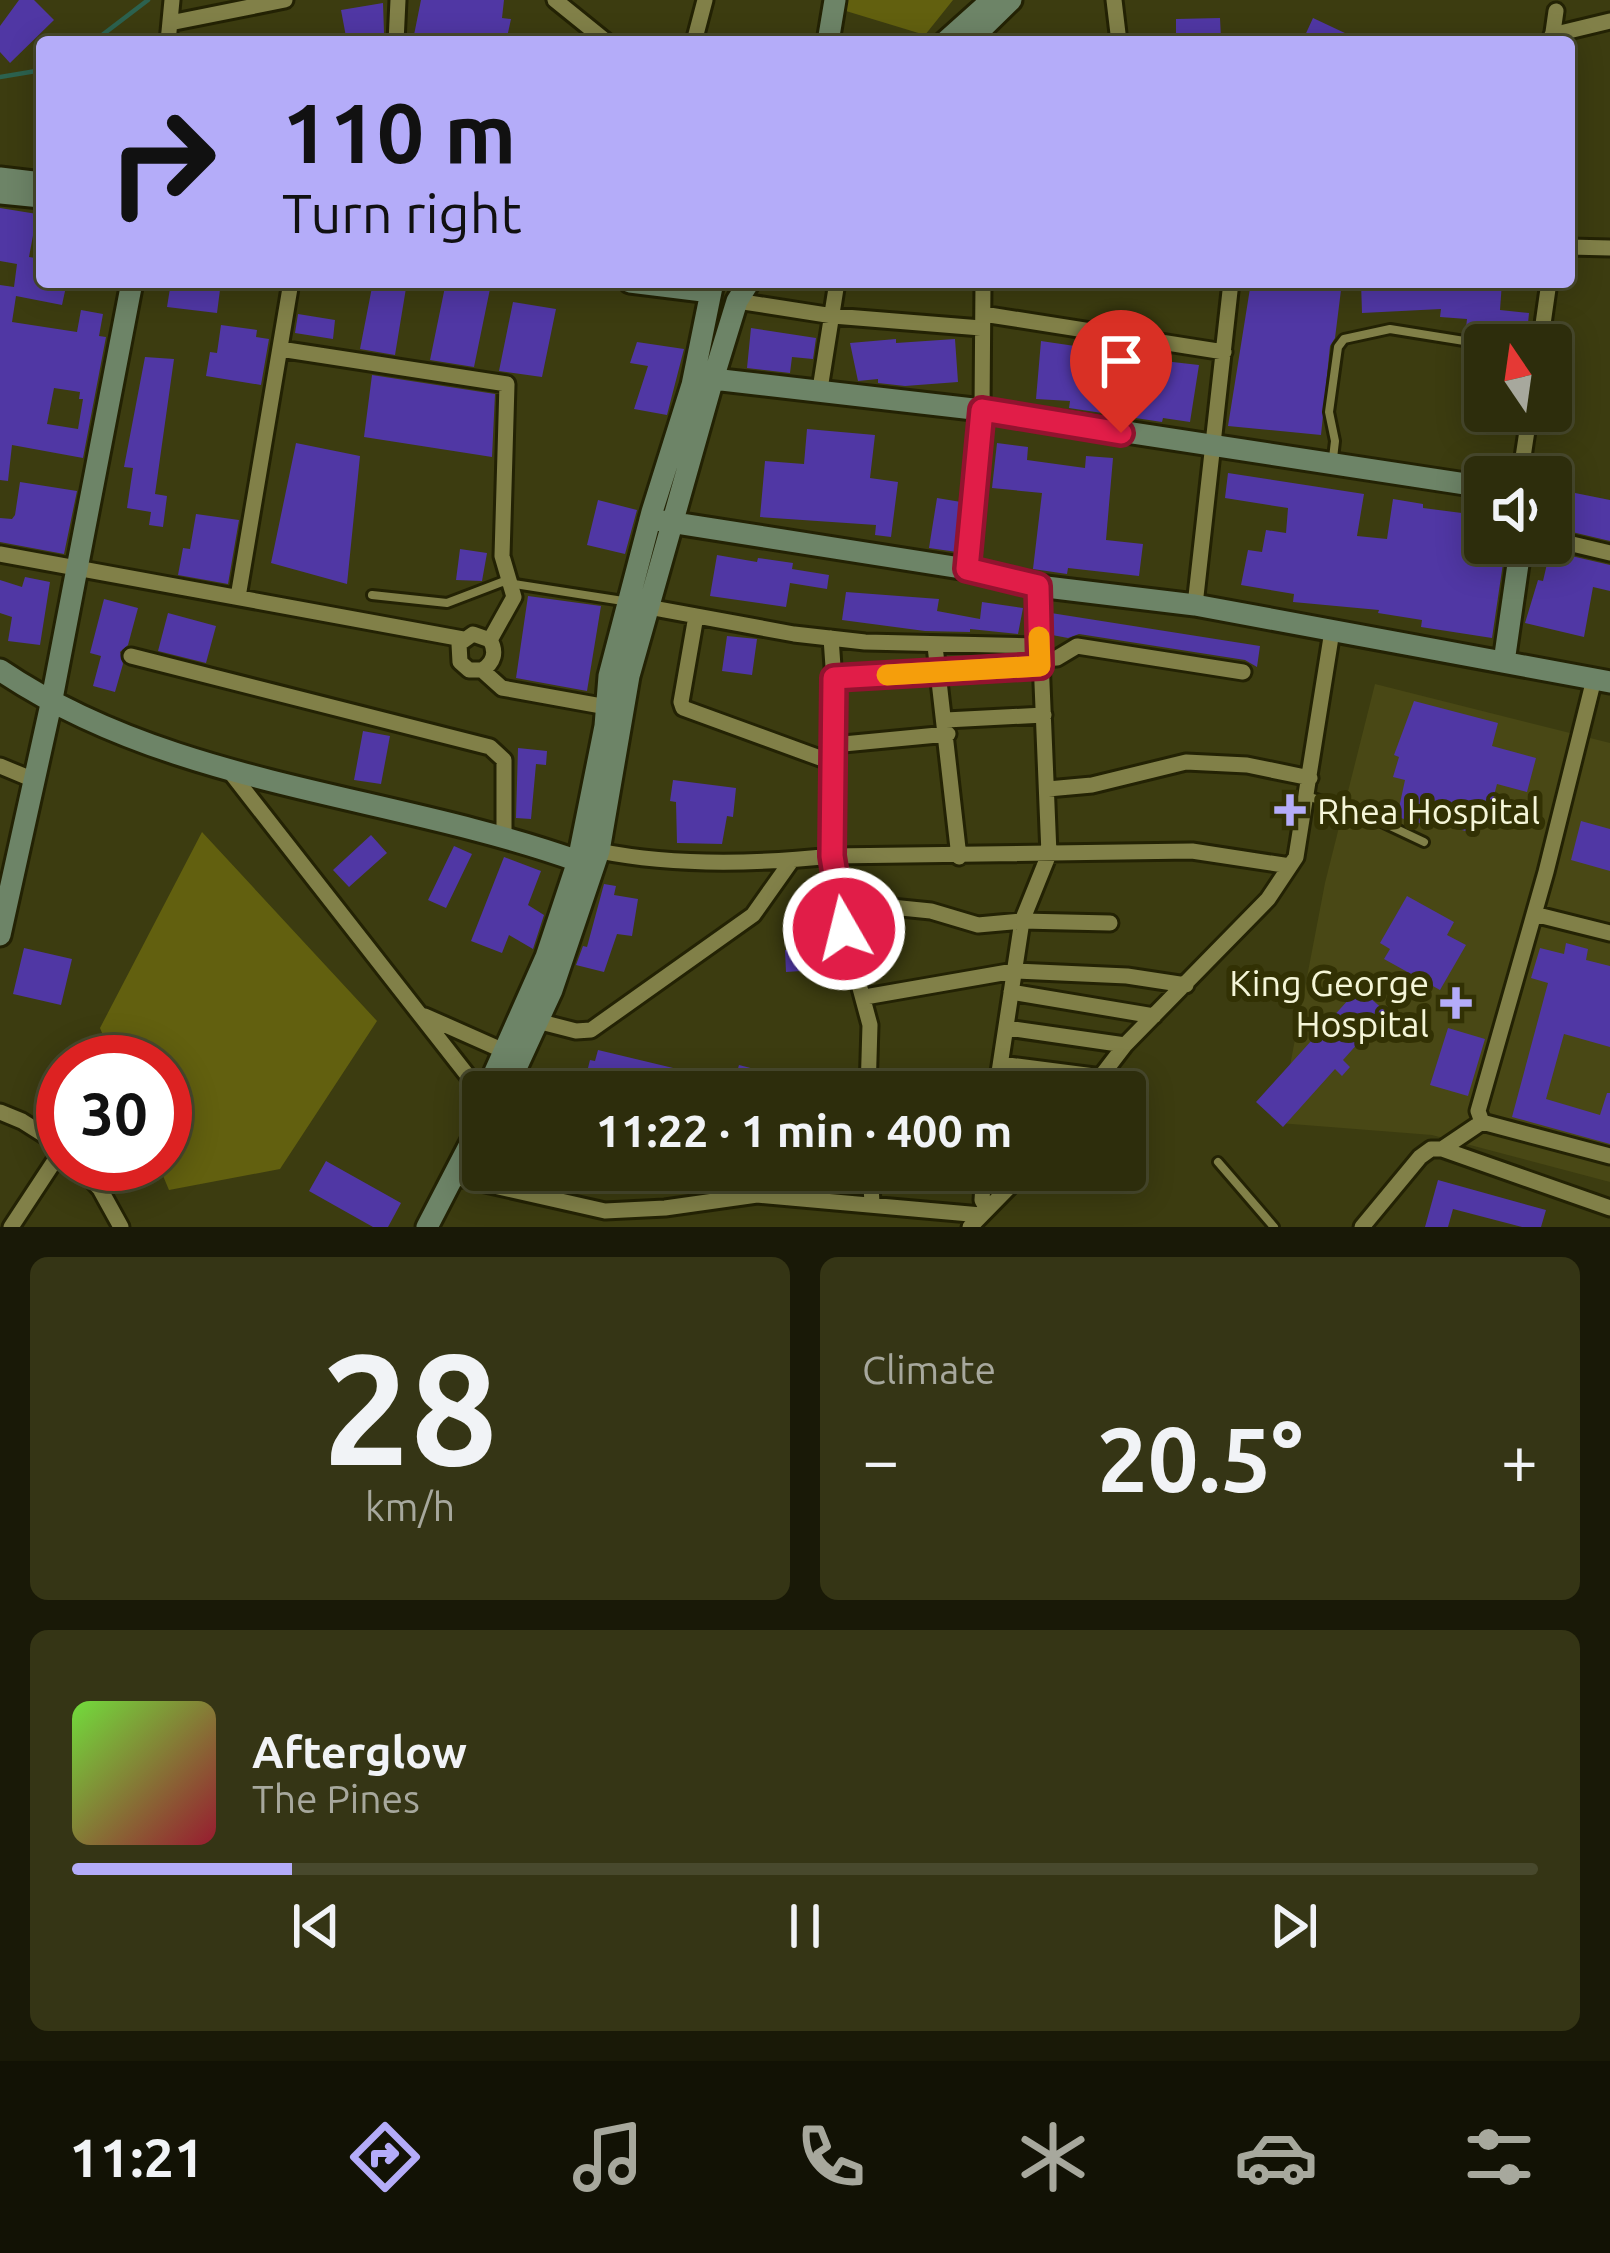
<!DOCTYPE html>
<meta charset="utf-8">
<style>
body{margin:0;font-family:Ubuntu,sans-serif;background:#353515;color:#f1f3f6;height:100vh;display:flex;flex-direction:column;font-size:45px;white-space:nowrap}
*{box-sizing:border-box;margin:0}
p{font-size:39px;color:#a7a89d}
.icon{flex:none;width:66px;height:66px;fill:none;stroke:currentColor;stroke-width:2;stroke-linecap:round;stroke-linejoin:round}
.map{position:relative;height:1227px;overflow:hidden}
.drawer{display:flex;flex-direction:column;gap:30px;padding:30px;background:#191907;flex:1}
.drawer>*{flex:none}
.hud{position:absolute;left:36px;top:36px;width:1539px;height:252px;border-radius:12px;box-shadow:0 6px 30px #0003,0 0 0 3px #48492d;background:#b4acf9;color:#111;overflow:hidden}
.needle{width:78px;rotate:347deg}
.controls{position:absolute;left:1464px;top:324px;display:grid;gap:24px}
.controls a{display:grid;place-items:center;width:108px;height:108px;border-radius:12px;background:#2d2d0c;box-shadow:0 6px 30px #0003,0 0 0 3px #48492d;font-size:60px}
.speed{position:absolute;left:36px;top:1035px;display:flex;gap:24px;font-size:60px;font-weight:700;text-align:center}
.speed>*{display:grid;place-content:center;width:156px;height:156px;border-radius:50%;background:#2d2d0c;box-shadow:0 6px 30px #0003,0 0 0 3px #48492d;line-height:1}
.speed .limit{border:18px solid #d22;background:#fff;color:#111}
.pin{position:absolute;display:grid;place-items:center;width:102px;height:102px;color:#fff;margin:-123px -51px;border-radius:50% 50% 50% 0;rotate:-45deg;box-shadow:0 0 12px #0007}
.pin .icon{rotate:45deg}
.me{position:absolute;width:132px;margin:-66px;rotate:352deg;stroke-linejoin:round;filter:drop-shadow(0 0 9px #0008)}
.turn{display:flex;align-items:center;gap:42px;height:252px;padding:0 48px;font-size:54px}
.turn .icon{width:156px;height:156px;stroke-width:2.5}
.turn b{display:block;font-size:84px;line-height:102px}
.big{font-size:90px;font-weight:700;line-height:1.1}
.drawer .widget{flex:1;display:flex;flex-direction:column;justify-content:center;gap:18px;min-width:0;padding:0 42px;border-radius:18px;background:#353515}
.drawer .dial{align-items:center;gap:0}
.dial b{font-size:156px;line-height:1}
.song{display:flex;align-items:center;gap:36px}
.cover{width:144px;height:144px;border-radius:18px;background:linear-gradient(135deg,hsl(100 70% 55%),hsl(350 70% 35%))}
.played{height:12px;border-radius:6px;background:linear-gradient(90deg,#b4acf9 15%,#48492d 15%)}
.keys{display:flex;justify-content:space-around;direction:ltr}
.heat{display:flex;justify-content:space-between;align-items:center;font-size:66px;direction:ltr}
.drawer .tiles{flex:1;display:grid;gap:30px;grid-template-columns:1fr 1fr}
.widget:last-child{grid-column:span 2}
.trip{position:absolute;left:462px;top:1071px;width:684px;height:120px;border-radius:12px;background:#2d2d0c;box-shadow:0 6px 30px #0003,0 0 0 3px #48492d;font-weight:700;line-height:120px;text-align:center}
.menu{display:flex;height:192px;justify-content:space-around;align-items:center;background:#121205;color:#a7a89d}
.menu .icon{width:84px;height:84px}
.menu .on{color:#b4acf9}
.menu b{font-size:54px;color:#f1f3f6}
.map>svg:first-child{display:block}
</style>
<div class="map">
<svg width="1610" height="1227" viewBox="0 0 1610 1227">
<rect width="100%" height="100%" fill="#3c3c10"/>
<path fill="#494815" d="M1375 684 1610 743V1182L1432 1135 1279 1123 1325 883Z"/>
<path fill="#62600f" d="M848 0H953L925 35 846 11Z
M202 832 377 1021 280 1169 169 1190 158 1164H165V1062H114L100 1028Z"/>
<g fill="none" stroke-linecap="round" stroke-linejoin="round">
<path stroke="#2c624f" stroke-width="4.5" d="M93 42 148 0
M0 77 42 70"/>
</g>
<path fill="#5037a4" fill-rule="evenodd" d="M19 0H34L54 20 10 63 0 52V26Z
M421 0H504L502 18 511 19 506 42 413 40Z
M383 3 384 33 376 34 377 42H347L341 10Z
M1220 18 1221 38 1176 39V19Z
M1313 18 1364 42H1302Z
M0 208 37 214 29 257 42 259V282H67L62 305 16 296 12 322 77 332 81 310 103 314 99 336 106 337 83 458 12 445 8 481 0 480V285L14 287 17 264 0 261ZM54 388 80 392 79 399H83L78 429 47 424Z
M171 282H221L217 313 167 307Z
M373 282H407L395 355 360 349Z
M446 282 491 284 474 367 430 360Z
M1251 282H1342L1335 338 1330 346 1321 435 1228 426Z
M1361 282H1502L1500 310 1529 313 1527 333 1466 328 1467 319 1440 317 1441 309 1362 313Z
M513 302 556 309 542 377 499 371Z
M298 314 335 320 333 339 295 333Z
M221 325 257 330 256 337 269 339 261 385 206 376 210 352 217 353Z
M751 328 816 338 813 359 792 357 790 373 747 368Z
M896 339V343L955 339 958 382 905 386 878 383V379L858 381 850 343Z
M1041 341 1102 350V354L1199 365 1190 422 1163 418 1162 422 1069 408 1070 401 1036 399Z
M637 342 684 349 667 415 634 409 648 366 630 363Z
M145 357 174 359 155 494 167 496 163 527 149 525 151 512 127 508 133 468 124 467Z
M372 375 495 394 492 457 364 437Z
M807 429 875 435 870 478 898 482 891 537 875 535 876 525 760 517 765 461 804 464Z
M296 443 360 456 347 584 271 563Z
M997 443 1028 447 1027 460 1085 468 1086 456 1113 458 1106 540 1143 544 1139 576 1068 568 1067 574 1033 569 1042 493 992 488Z
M1228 473 1364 494 1357 536 1387 539 1393 499 1423 504V508L1485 516V543H1506L1492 638 1421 627 1422 620 1378 613 1379 610 1293 602 1294 594 1241 585 1248 550 1262 552 1266 530 1286 533 1288 508 1225 498Z
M20 482 77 491 64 554 0 542V518L12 519 15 515Z
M1555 489 1610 500V541L1551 527Z
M937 498 961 502 957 552 929 548Z
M598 500 637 510 625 554 587 545Z
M196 514 239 520 228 584 178 575 183 548 190 549Z
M460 549 487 553 482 581 456 580Z
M1550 551 1610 565V591L1593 587 1584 637 1525 623 1538 580 1543 581Z
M717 555 757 562 758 558 793 563 792 569 829 575 827 589 790 583 786 607 710 596Z
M25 577 50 582 40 645 8 641 12 617 0 613V580L22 587Z
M846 592 939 599 937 611 980 619 982 602 1023 608 1018 634 970 629V632L925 631 842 620Z
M528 596 601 606 587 691 516 678Z
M104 599 138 608 128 645 120 652 123 664 115 692 93 686 101 656 90 653Z
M168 613 216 626 206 663 158 651Z
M1051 613 1260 646 1257 667 1245 660 1079 634 1068 638 1052 635Z
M727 636 757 639 752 675 722 671Z
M1414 701 1498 723 1492 746 1536 758 1527 792 1497 784 1492 803 1482 801 1472 833 1428 820 1426 825 1397 817 1405 780 1393 777 1399 757 1394 755Z
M363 731 390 736 381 784 354 780Z
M518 748 547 751 546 765 536 764 531 819 516 818Z
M673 780 736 788 733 817 727 816 722 844 677 843 676 802 670 801Z
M1581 821 1610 829V871L1571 860Z
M371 835 387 853 349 887 333 870Z
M454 846 472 854 446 908 428 900Z
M504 857 541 871 528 905 544 915 533 949 509 935 502 953 471 941Z
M604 884 616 886 614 895 638 899 632 936 617 934 604 972 576 965 583 946 587 947Z
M1407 896 1454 922 1447 935 1466 945 1440 990 1384 959 1390 949 1380 943Z
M1566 943 1588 949 1586 960 1610 966V1047L1564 1034 1546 1099 1600 1115 1607 1093H1610V1144L1512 1117 1548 983 1531 978 1540 948 1564 954Z
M24 948 72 959 61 1005 13 994Z
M828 948 830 969 786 972 785 950Z
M1359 988 1386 1012 1343 1060 1350 1067 1342 1076 1335 1069 1283 1127 1256 1102Z
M1448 1028 1485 1039 1468 1096 1430 1085Z
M598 1050 715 1078 712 1092H624L606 1087 604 1092H582L590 1060 595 1061Z
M739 1065 770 1073 765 1092 732 1089Z
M326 1161 401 1203 388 1227H373L309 1191Z
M1438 1180 1546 1210 1541 1227H1522L1453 1209 1448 1227H1425Z"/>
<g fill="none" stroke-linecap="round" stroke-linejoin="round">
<g stroke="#232204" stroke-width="14">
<path id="lane" d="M1333 458 1335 441 1329 412 1338 347 1344 339 1390 329 1489 345
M372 595 447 603 502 582 623 601
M1307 796 1371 817 1424 842
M1218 1162 1274 1227"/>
</g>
<g stroke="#232204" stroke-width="21">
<path id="street" d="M555 0 607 42
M1114 0 1119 42
M170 23 285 0
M1552 35 1610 21
M1552 39 1556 11
M168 42 172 0
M396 42 398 0
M694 42 705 0
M1569 247 1610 248
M737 301 833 316 981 328
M983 314 1224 352
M1540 345 1549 282
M280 349 507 384 502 556 514 597 490 640
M820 389 837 282
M1520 477 1530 411
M1551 539 1610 553
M0 554 463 639
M967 569 982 410 983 282
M238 597 291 282
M1195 605 1231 282
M648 607 794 634 865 642 1039 646
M696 616 681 702 683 708 831 762
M831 638 836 709 831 762 832 856 844 929 870 1025 868 1092
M935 646 959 857
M131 656 490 747 504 760V835
M1040 659 1057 658 1077 646 1243 672
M482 670C494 663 497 652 490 640L473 634 459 644 460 662 469 670H482L502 688 607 707
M834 678 1040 666
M1594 679 1546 872 1478 1111 1482 1122 1610 1156
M946 720 1044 715
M833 745 948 734
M0 766 34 780
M231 773 468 1076 492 1092
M1048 789 1092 785 1186 762 1247 765 1310 778
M599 851C674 866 757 864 832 856L1192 851 1290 866
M841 902 931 911 978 925 1022 921 1110 923
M1534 914 1610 933
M1011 992 1154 1016
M865 997 1014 971 1127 976 1186 985
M425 1016 513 1055
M537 1021 576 1031 591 1030 753 915 792 860
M1007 1028 1125 1045
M1001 1064 1102 1077
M996 1092 1022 921 1049 854 1038 586
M1089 1092 1125 1045 1268 899 1296 857 1332 631
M0 1112 22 1121 63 1147
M1442 1149 1610 1208
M78 1164 100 1189 121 1227
M870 1170 872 1203
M984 1170 982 1200 987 1209
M454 1177 605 1211 665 1208 757 1195 981 1215
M11 1227 63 1148
M970 1227 1026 1170
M1362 1227 1420 1157 1431 1149H1442L1482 1122"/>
</g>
<g stroke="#232204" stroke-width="27">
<path id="secondary" d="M828 42 835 0
M945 42 992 0
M968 42 1011 0
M0 178 42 183
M0 193 41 197
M630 282 711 292
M713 379 982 410 1485 487
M650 519 967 569 1038 586 1195 605 1610 682
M1504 662 1521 543
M0 670C171 786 387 793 578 861
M0 935 51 704 132 282
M486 1092 546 957 578 861 605 726 609 676 652 512 692 385 713 282
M505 1092 552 990 599 851 629 676 713 379 737 301 749 282
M427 1227 483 1119"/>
</g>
<use href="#lane" stroke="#818048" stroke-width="8"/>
<use href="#street" stroke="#818048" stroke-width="15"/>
<use href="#secondary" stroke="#6d8467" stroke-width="21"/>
</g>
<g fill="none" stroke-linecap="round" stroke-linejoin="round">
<g stroke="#92132f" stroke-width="30">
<path id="route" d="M844 929 832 856 834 678 1040 666 1038 586 967 569 982 410 1121 433"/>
</g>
<use href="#route" stroke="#e11d48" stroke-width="21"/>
<path stroke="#f59e0b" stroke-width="21" d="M887 675 1040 666 1039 637"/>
</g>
<g fill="#b4acf9" stroke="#323104" stroke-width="4.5">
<path d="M1284 792h12v12h12v12h-12v12h-12v-12h-12v-12h12z"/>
<path d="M1450 985h12v12h12v12h-12v12h-12v-12h-12v-12h12z"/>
</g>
<g text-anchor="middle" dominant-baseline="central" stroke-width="12" stroke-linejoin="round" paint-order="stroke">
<g font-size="36" fill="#f5f6d8" stroke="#323104" text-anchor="start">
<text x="1317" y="810">Rhea Hospital</text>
<text x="1429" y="982" text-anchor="end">King George<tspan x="1429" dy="41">Hospital</tspan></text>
</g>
</g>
</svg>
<div class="controls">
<a><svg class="needle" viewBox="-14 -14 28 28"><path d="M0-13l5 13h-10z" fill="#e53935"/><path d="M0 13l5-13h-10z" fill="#a7a89d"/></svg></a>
<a><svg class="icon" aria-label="sound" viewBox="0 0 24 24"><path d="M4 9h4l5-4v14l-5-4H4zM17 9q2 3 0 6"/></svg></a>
</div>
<div class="speed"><div class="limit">30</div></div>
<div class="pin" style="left:1121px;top:433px;background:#d93025"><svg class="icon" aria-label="arrive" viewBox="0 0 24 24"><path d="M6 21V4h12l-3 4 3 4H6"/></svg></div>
<svg class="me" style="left:844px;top:929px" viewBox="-20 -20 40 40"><circle r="17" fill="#e11d48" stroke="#fff" stroke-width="3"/><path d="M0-11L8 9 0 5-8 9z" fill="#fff"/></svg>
<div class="trip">11:22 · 1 min · 400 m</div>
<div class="hud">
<div class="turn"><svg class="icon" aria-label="right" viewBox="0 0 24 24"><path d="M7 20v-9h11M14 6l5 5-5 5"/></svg><div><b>110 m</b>Turn right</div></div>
</div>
</div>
<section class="drawer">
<div class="tiles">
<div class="widget dial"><b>28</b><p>km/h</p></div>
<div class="widget"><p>Climate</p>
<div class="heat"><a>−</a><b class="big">20.5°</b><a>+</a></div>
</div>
<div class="widget">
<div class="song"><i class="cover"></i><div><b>Afterglow</b><p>The Pines</p></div></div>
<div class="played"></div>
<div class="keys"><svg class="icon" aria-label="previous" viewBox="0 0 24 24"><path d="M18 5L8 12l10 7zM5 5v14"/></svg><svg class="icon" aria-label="pause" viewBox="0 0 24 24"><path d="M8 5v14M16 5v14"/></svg><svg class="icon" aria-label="next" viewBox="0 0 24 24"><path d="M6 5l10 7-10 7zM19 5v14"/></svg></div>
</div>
</div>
</section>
<nav class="menu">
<b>11:21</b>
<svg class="icon on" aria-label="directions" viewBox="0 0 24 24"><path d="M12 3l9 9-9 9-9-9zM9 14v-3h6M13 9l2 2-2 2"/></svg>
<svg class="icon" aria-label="music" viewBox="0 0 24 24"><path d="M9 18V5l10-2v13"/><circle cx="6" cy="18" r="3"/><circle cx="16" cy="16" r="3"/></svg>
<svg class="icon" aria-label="phone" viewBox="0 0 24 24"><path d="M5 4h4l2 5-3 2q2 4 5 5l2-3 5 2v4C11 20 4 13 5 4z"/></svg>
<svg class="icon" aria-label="climate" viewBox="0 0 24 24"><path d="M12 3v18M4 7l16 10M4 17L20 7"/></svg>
<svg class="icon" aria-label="car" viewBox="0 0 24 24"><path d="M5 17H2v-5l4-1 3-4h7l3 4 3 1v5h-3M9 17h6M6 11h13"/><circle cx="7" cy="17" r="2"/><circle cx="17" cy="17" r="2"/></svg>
<svg class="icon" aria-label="filters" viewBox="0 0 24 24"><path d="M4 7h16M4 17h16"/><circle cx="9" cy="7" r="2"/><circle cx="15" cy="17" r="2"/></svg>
</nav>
